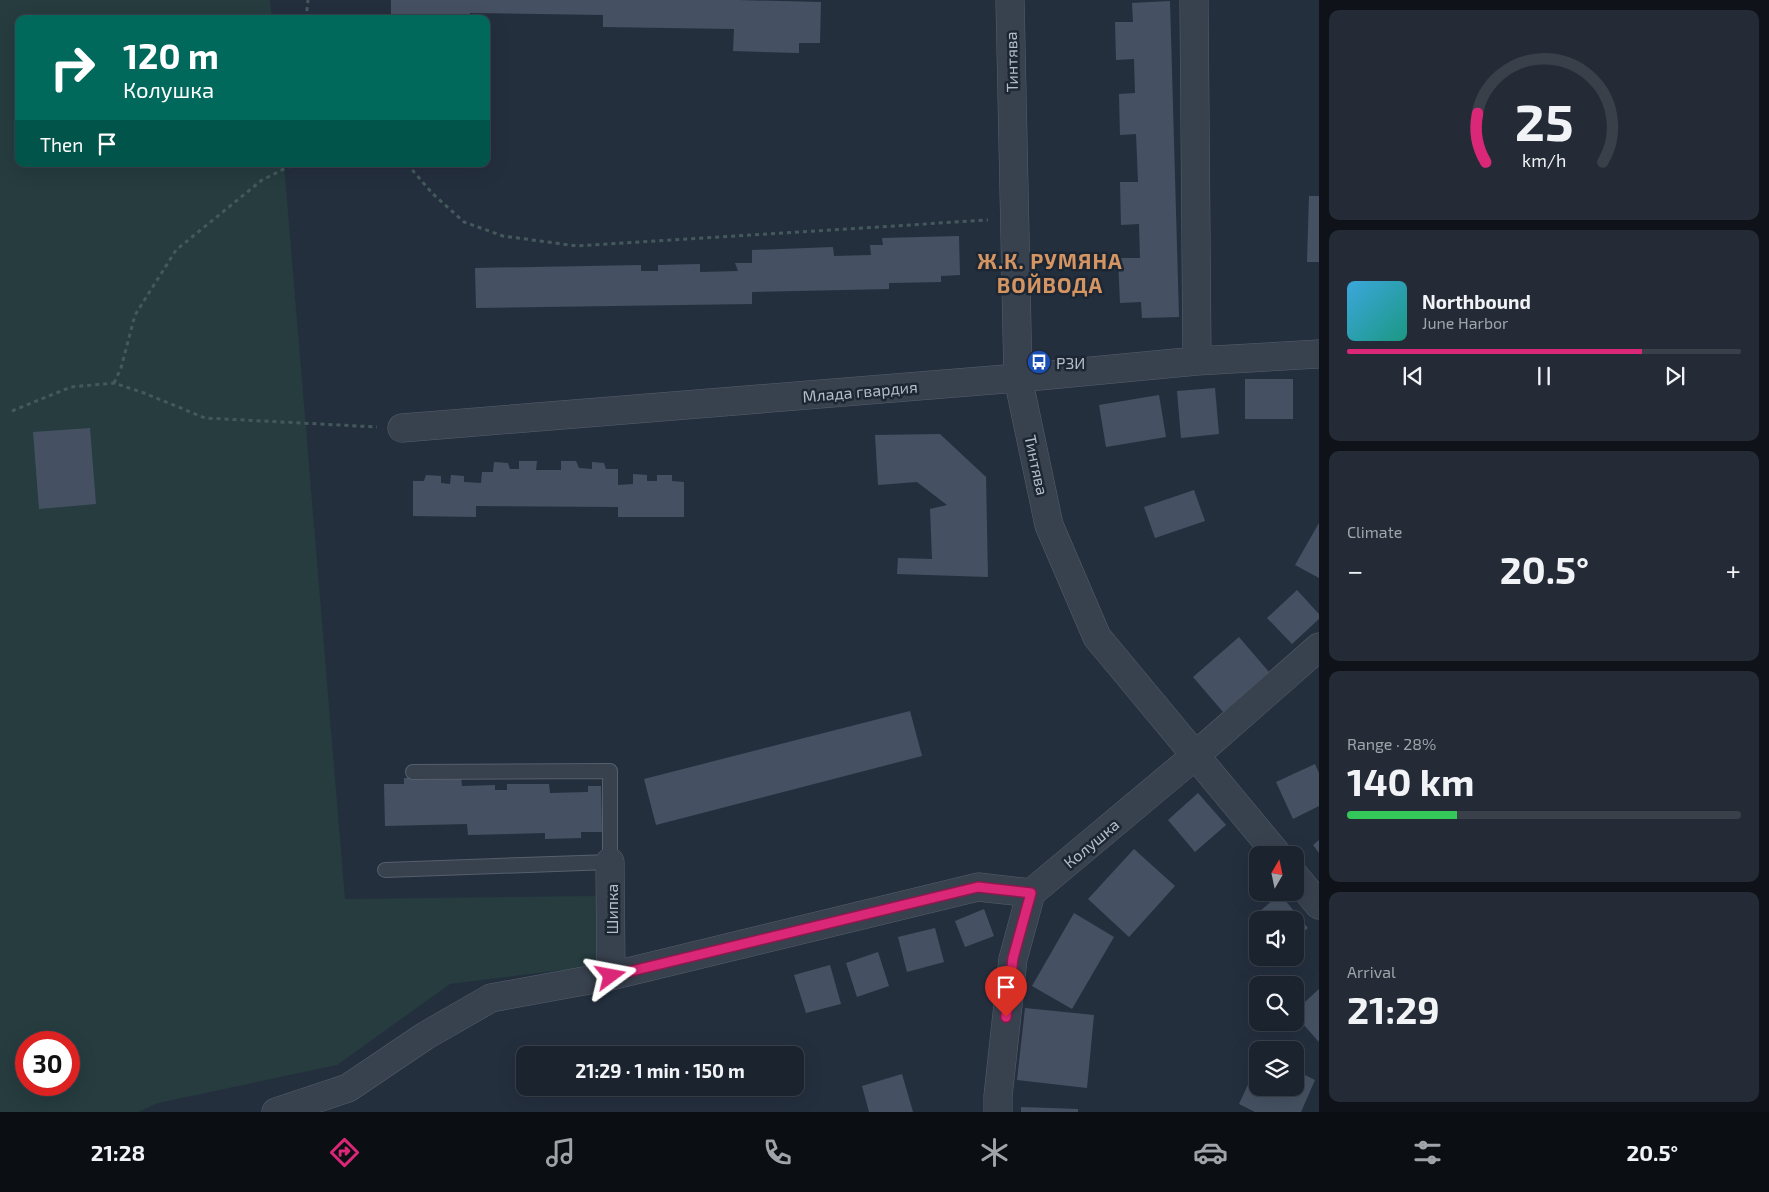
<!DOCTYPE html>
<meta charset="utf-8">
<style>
body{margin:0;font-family:"Exo 2",sans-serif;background:#242b36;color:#f1f3f6;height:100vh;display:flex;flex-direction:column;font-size:19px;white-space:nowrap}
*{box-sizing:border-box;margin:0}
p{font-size:16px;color:#a0a4aa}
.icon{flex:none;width:28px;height:28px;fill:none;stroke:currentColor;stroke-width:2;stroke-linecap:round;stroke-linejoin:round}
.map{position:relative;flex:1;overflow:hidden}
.side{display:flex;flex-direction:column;gap:10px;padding:10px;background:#0f1319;width:450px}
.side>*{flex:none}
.top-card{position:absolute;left:15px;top:15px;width:475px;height:152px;border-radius:10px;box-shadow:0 5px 20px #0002,0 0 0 1px #39404a;background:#00695c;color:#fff;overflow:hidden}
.needle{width:32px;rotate:9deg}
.buttons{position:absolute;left:1249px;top:846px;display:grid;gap:10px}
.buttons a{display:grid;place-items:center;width:55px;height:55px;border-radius:10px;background:#1b232e;box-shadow:0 5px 20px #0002,0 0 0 1px #39404a;font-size:25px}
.speed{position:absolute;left:15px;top:1031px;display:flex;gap:10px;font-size:25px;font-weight:700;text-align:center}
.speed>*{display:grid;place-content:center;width:65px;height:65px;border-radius:50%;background:#1b232e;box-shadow:0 5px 20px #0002,0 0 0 1px #39404a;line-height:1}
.speed .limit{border:8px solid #d22;background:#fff;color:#111}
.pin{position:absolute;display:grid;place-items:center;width:42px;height:42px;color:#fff;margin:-51px -21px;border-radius:50% 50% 50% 0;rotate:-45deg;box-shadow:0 0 5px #0007}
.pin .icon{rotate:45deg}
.me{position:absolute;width:55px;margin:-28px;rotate:77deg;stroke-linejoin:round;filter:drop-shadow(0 0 4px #0008)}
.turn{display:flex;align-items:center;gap:18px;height:105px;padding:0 25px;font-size:22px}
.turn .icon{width:65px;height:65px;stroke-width:2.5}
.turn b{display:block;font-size:35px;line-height:42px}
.then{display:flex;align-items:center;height:48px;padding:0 25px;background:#0003;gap:10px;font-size:19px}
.big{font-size:38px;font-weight:700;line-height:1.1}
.side .tile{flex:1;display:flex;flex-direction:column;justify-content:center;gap:8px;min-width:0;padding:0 18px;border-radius:10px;background:#242b36}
.side .dial{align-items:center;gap:0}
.dial svg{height:130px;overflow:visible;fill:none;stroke:#39404a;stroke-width:7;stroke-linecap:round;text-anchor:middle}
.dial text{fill:#f1f3f6;stroke:none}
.song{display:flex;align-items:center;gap:15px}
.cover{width:60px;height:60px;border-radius:8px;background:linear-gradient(135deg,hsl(200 70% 55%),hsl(170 70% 35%))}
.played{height:5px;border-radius:2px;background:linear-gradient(90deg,#db2777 75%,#39404a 75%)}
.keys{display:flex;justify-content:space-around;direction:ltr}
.heat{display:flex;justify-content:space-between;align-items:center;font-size:28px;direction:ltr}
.charge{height:8px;border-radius:4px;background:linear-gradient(90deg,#34c759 28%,#39404a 0)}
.trip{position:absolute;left:516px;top:1046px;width:288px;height:50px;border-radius:10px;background:#1b232e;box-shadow:0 5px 20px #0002,0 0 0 1px #39404a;font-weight:700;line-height:50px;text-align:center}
.menu{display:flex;height:80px;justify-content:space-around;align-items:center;background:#0b0e12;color:#a0a4aa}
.menu .icon{width:35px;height:35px}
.menu .selected{color:#db2777}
.menu b{font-size:22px;color:#f1f3f6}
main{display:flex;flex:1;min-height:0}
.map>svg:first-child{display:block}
</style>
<main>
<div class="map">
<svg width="1319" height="1112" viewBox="0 0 1319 1112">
<rect width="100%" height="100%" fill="#242f3e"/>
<path fill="#263c3f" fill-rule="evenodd" d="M0 0H270L272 19H19V164H284L345 899 598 896 602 965 450 984 337 1065 158 1103 138 1112H0ZM26 1042H69V1085H26Z"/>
<path fill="#455162" d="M391 0H738L821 2 820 43H799V53L733 51 734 29 603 27V15L470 13V19H391Z
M1170 1 1179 317 1142 318 1141 302 1120 303 1118 258H1140L1139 224 1121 225 1120 182H1138L1136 134 1120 135 1119 94 1135 93 1134 59 1116 60 1115 22H1133L1132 3Z
M1309 196H1319V262H1307Z
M959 236 960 275 941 276V282L889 283V289L752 292V304L476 308 475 268 641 265V271H658V265L700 264V272L738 271 735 263H752V250L833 247 834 256 871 255 870 245H883L882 238Z
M1245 379H1293V419H1245Z
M1215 388 1219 434 1181 438 1177 391Z
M1159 395 1166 437 1106 447 1099 405Z
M90 428 96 504 39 509 33 432Z
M940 434 986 477 988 577 897 574 898 558 932 559 930 509 947 505 917 482 878 485 875 435Z
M519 461H537L536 470H561V461H576L579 468 592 469V462L604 463 606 469H618V485L633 484V474L647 475V481H657V475H672V481L684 482V517H618V507L476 506V517L413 516V481H424L426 475 441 476V483L450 484 451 475 464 476V482L481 483 482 472H493L494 462 508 463 510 469H519Z
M1194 490 1205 521 1155 538 1144 507Z
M1319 523V578L1295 565Z
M1297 590 1319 614V619L1292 644 1267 618Z
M1239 637 1269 672 1223 712 1193 677Z
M910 711 922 756 656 825 644 779Z
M1315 764 1319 773V806L1293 819 1276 782Z
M461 777 462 786 495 785V790H507V784H549L550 793 588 792V786H601L602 832H581V838L545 839V833L468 835 467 824 385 826 384 784H404V778Z
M1198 793 1226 825 1195 852 1168 820Z
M1319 840V853L1313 845Z
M1134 849 1175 886 1129 937 1088 899Z
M1280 894 1308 928 1295 939V920H1258V923L1253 917Z
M984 909 994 936 965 947 955 921Z
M1074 913 1114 937 1072 1009 1032 986Z
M935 928 944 962 907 972 898 937Z
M878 952 889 986 857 997 846 963Z
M830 965 841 1004 806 1013 794 975Z
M1319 989V1042L1295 1015V1011Z
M1025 1008 1094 1015 1087 1088 1017 1080Z
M1258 1063V1088H1295V1070L1315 1080 1301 1112H1255L1239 1104Z
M902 1074 913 1112H869L862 1086Z
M1021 1107 1078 1109V1112H1021Z"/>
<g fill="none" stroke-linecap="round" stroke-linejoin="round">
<g stroke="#565f6c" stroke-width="16">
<path id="service" d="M385 870 610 862V771L413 772"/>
</g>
<g stroke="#565f6c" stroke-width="29">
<path id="minor" d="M1010 0 1018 378 1049 525 1097 637 1278 855
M1194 0 1197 361
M402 428 1018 378 1197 361 1319 354
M610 862 611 976 978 887 1031 893
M1295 876 1319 905
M276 1112 348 1088 425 1036 491 998 611 976
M998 1112V1096L1013 959 1031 893 1196 755 1319 647"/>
</g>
<path stroke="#44595c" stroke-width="3" stroke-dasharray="4 4" stroke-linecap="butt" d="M306 19 308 0
M407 164 433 194 464 222 503 236 577 246 988 220
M114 383 121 368 135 315 176 250 262 180 294 164
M12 411 71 387 114 383 144 393 205 418 377 427"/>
<use href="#service" stroke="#38414e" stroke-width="14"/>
<use href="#minor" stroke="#38414e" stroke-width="28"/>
</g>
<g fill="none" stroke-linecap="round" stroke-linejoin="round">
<g stroke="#8e194d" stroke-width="12">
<path id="route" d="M611 976 978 887 1031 893 1013 958 1006 1017"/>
</g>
<use href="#route" stroke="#db2777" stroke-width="9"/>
</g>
<defs>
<g id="bus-disc" transform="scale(1.25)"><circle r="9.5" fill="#1a4fb4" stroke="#1d2633"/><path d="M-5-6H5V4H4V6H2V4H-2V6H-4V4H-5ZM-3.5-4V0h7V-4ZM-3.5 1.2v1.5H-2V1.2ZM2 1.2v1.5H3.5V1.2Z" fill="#fff"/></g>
</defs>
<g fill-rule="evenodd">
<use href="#bus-disc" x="1039" y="362"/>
</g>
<g text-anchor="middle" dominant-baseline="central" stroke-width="5" stroke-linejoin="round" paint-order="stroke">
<g font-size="16" fill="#b4bcc9" stroke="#1d2633">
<text transform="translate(1011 62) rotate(-91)">Тинтява</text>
<text transform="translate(860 391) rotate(-5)">Млада гвардия</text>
<text transform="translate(1037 465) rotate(78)">Тинтява</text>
<text transform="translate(1091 843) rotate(-40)">Колушка</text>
<text transform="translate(611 909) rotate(-90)">Шипка</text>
</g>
<g font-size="16" fill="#b4bcc9" stroke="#1d2633" text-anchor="start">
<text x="1056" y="362">РЗИ</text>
</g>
<g font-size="21" font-weight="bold" letter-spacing="1" fill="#d59563" stroke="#1d2633">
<text x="1050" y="260">Ж.К. РУМЯНА<tspan x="1050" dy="24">ВОЙВОДА</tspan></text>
</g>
</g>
</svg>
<div class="buttons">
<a><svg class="needle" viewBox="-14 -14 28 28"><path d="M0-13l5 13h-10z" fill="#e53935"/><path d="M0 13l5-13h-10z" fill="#a0a4aa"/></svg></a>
<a><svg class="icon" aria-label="sound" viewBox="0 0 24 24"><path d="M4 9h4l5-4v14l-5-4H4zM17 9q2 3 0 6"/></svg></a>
<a><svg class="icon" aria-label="search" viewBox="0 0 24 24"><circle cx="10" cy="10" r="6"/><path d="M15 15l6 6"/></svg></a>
<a><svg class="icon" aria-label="layers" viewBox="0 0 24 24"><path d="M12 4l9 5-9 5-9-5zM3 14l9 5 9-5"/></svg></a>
</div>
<div class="speed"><div class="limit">30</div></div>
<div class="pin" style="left:1006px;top:1017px;background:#d93025"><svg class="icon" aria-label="arrive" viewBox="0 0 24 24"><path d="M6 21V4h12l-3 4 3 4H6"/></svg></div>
<svg class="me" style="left:611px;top:976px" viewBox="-20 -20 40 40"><path d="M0-17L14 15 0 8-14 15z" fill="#db2777" stroke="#fff" stroke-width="4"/></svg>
<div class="trip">21:29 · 1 min · 150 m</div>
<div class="top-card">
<div class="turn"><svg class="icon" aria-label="right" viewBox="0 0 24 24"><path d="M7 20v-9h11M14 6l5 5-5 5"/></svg><div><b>120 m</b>Колушка</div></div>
<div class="then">Then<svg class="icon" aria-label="arrive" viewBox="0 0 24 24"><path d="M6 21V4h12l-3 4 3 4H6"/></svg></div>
</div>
</div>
<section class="side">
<div class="tile dial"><svg viewBox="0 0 100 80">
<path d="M14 69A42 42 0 1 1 86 69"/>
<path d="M14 69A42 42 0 0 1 9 39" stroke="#db2777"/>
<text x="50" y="56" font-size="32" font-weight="700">25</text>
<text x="50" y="72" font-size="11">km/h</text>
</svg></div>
<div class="tile">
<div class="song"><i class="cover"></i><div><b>Northbound</b><p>June Harbor</p></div></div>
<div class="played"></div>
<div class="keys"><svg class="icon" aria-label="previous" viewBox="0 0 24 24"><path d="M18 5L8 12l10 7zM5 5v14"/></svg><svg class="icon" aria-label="pause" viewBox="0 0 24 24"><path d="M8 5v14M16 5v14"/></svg><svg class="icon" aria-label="next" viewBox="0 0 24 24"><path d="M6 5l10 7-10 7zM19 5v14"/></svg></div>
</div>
<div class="tile"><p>Climate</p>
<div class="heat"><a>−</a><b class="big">20.5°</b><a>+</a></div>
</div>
<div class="tile"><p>Range · 28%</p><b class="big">140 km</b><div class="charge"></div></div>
<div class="tile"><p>Arrival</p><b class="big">21:29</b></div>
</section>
</main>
<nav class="menu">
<b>21:28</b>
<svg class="icon selected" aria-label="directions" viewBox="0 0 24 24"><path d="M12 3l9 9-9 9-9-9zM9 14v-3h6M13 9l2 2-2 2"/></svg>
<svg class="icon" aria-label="music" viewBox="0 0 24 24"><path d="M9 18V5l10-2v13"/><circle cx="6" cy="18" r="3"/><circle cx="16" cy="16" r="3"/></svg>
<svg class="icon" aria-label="phone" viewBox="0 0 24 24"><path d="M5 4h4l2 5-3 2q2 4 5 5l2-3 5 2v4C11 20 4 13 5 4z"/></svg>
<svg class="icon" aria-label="climate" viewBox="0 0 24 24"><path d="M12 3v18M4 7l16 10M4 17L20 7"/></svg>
<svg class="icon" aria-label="car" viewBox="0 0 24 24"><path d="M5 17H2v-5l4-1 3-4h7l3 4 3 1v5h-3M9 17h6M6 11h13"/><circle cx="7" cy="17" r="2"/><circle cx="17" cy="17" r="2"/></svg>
<svg class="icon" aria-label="filters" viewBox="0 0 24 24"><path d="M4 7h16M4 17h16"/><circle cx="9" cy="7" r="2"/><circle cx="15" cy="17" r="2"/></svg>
<b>20.5°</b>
</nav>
